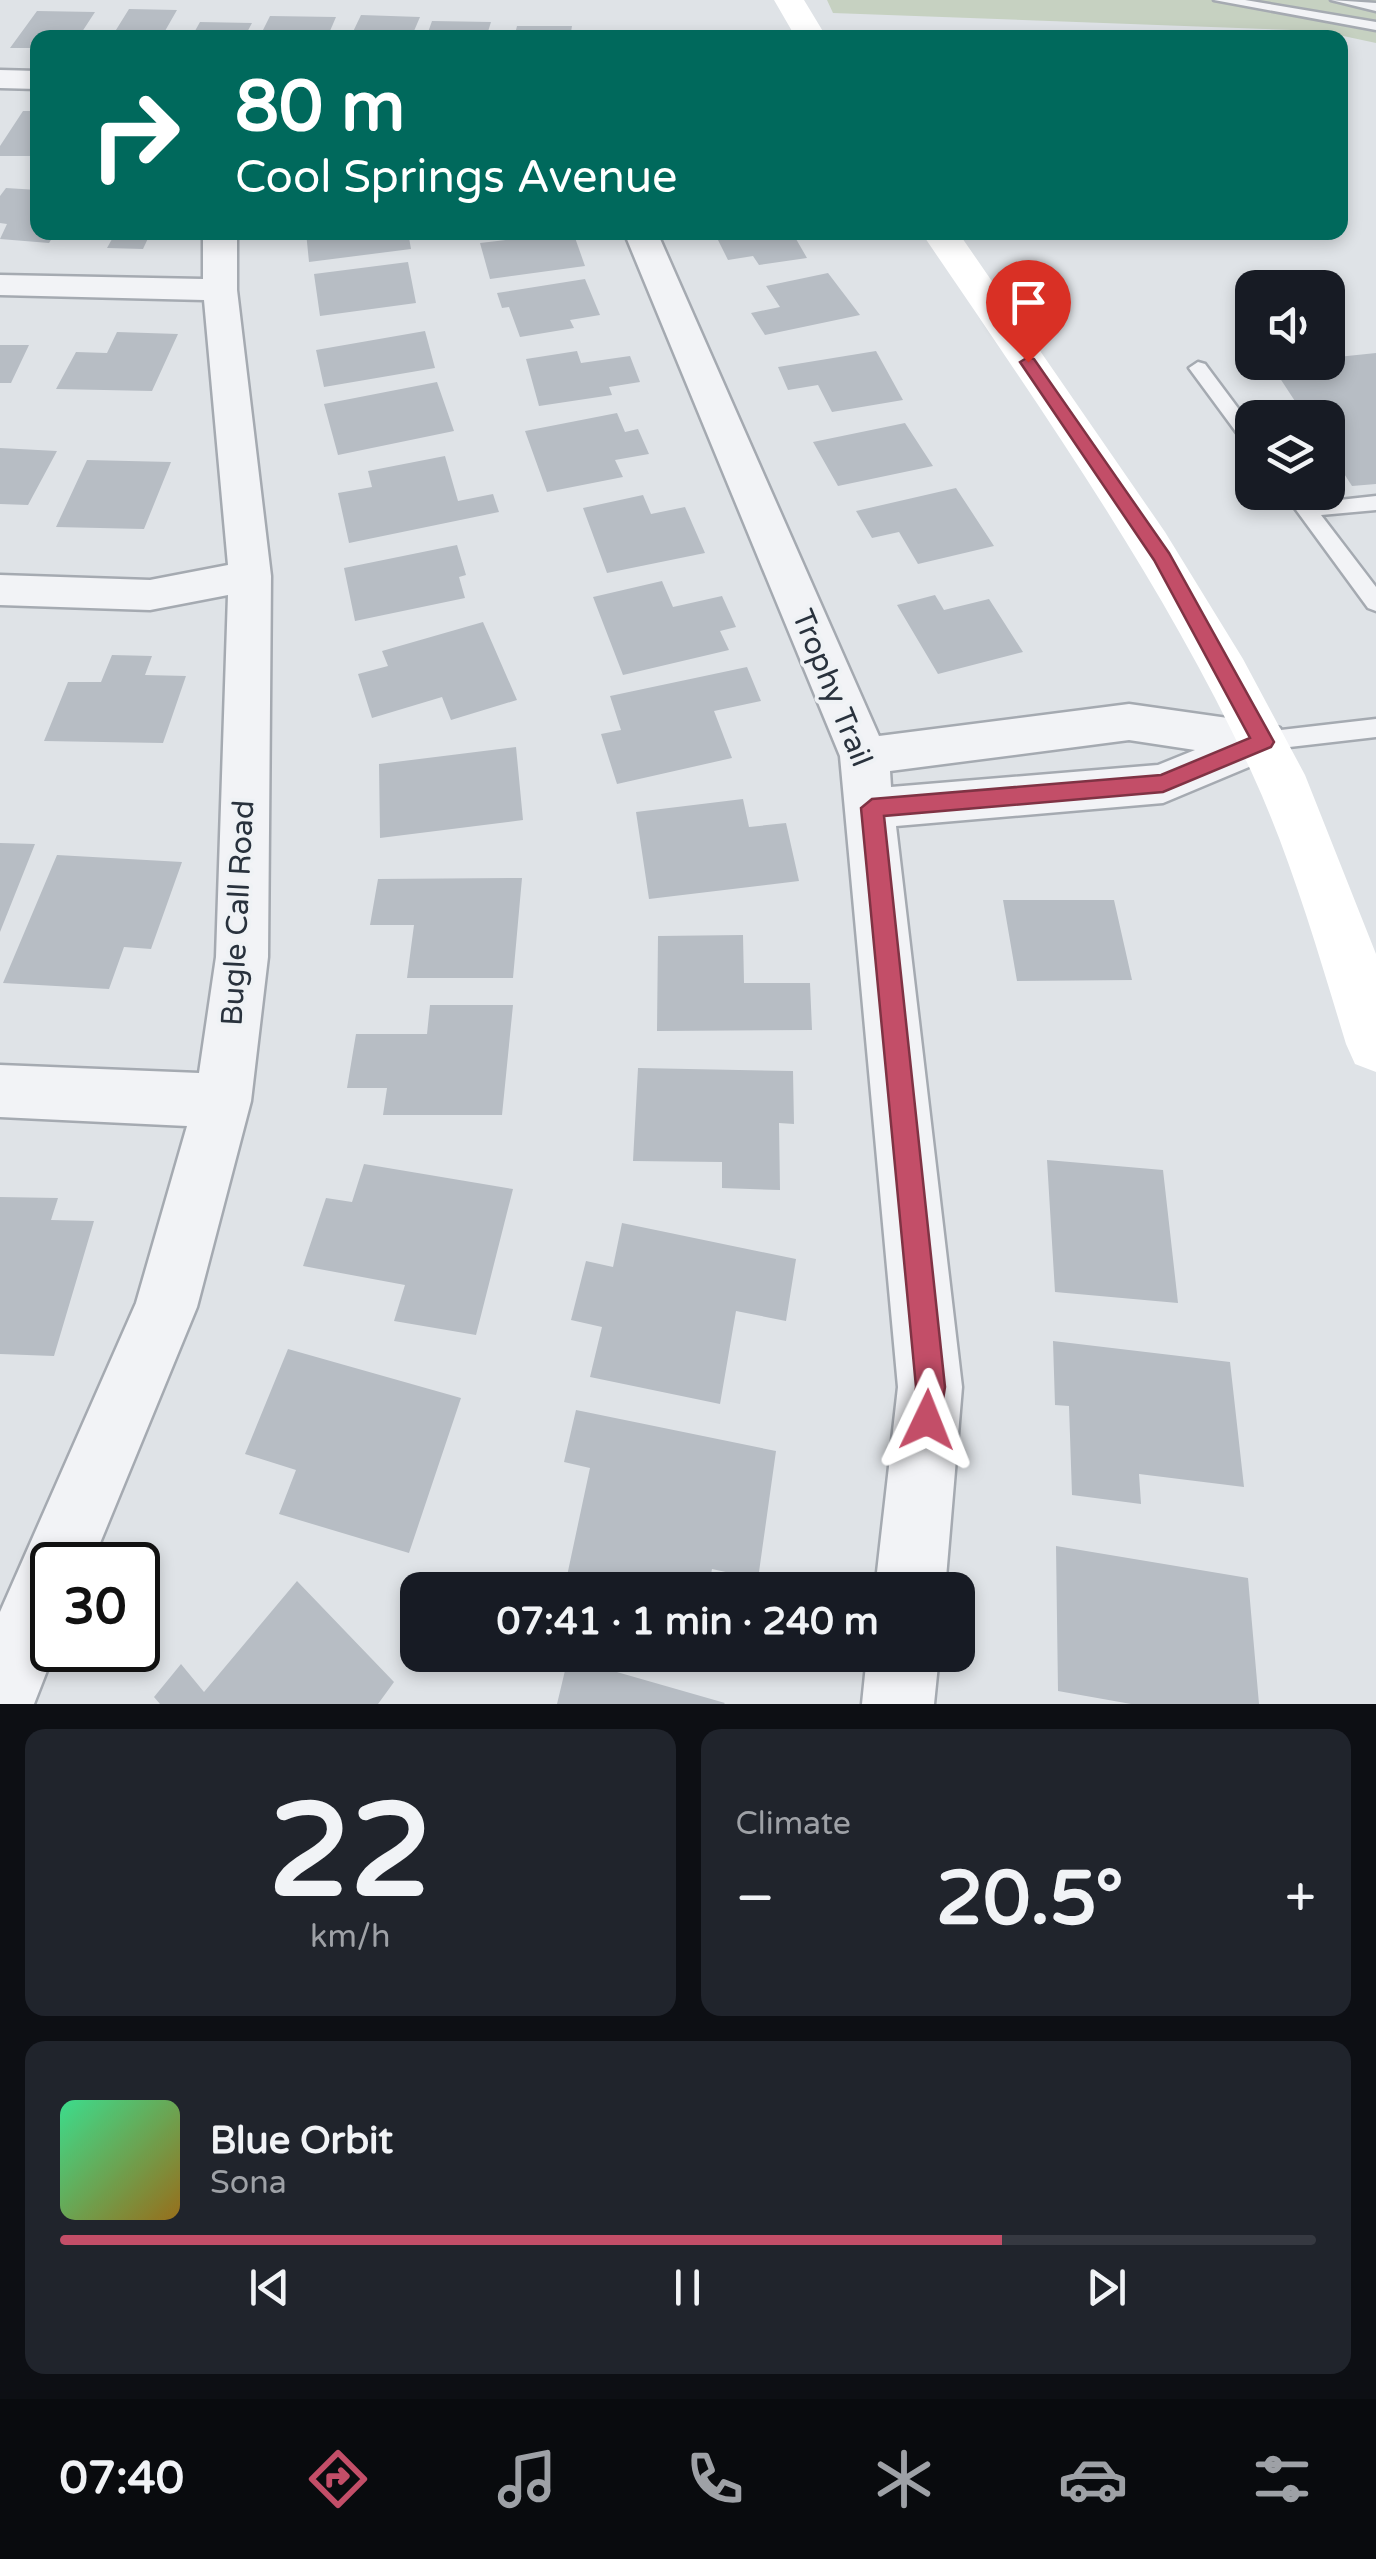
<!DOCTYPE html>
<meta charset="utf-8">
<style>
body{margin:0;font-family:"Varela Round",sans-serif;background:#20242c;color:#f1f3f6;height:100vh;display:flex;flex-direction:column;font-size:38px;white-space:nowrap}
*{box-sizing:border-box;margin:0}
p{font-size:32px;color:#9ea1a6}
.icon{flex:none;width:55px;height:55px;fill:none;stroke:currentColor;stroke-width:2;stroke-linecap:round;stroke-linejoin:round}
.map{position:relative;height:1704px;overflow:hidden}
.details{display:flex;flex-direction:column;gap:25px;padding:25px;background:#0d0f14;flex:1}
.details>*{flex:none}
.top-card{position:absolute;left:30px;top:30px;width:1318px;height:210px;border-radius:20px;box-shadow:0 5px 15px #0003;background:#00695c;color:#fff;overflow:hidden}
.fabs{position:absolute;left:1235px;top:270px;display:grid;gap:20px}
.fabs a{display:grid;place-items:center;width:110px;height:110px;border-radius:20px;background:#171b24;box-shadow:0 5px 15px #0003;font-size:50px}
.speed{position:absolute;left:30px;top:1542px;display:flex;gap:20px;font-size:50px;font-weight:700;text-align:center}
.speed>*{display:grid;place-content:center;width:130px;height:130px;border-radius:50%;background:#171b24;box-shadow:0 5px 15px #0003;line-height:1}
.speed .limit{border:5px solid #111;border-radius:15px;background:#fff;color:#111}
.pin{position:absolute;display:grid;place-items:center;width:85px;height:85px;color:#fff;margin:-102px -42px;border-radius:50% 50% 50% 0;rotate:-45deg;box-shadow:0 0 10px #0007}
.pin .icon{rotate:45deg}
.me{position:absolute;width:110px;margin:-55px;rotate:2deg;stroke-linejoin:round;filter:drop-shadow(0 0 8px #0008)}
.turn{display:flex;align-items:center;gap:35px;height:210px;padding:0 40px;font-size:45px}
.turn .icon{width:130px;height:130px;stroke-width:2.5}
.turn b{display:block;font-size:70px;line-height:85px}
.big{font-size:75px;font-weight:800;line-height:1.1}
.details .widget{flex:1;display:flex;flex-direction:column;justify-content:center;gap:15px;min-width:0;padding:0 35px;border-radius:20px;background:#20242c}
.details .dial{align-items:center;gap:0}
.dial b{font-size:130px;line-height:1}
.song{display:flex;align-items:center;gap:30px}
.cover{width:120px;height:120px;border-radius:15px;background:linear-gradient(135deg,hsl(150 70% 55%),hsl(40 70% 35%))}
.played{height:10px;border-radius:5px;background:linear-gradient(90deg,#c34e68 75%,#363941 75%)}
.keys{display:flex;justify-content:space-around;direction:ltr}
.heat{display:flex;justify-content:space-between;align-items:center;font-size:55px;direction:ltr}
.details .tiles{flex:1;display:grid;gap:25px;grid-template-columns:1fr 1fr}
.widget:last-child{grid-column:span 2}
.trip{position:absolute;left:400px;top:1572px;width:575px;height:100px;border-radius:20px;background:#171b24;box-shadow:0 5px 15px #0003;font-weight:800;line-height:100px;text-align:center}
.tabs{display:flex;height:160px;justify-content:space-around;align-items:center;background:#090b0e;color:#9ea1a6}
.tabs .icon{width:70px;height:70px}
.tabs .active{color:#c34e68}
.tabs b{font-size:45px;color:#f1f3f6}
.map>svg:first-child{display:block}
</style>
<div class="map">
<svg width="1376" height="1704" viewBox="0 0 1376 1704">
<rect width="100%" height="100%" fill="#dfe3e7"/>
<path fill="#c6d1c1" d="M827 0H1376V43L1320 31 833 13Z"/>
<path fill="#b7bdc4" d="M129 9 177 10 161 38H111Z
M37 11 95 12 78 38H38V48H10Z
M361 15 420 17 411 38H350Z
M270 16 336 17 327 38 260 36Z
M432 21 491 22 486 38H426Z
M200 22 252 23 244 38H191Z
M517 26H572L570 38H514Z
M23 111H38V156H0V146Z
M6 188 38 190V232H56L49 243 0 239 7 224 0 223V196Z
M116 232H151L143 249 107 248Z
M306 232H408L411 249 309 262Z
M573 232 585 266 490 279 480 243Z
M714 232H792L807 258 759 265 753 256 728 260Z
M408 262 416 303 320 316 314 274Z
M828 273 860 315 765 335 751 313 780 307 766 286Z
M585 279 600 315 570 320 574 328 520 337 509 307 502 308 497 293Z
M425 331 435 368 324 387 316 350Z
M117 332 178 334 152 391 56 389 76 352 107 353Z
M0 345H29L11 383H0Z
M577 351 581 363 630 356 640 382 609 387 612 395 539 406 526 359Z
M876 351 903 400 832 412 818 385 788 390 778 367Z
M1376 353V484L1352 486 1328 449V418H1306L1270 363 1328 362V358Z
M437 382 454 431 338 455 324 404Z
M617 413 625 432 638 429 649 454 615 460 623 477 547 492 525 431Z
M905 423 933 466 838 486 813 442Z
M0 448 57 451 28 505 0 504Z
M445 456 458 501 493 494 499 512 349 543 338 493 372 487 368 471Z
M87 460 171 462 144 529 56 527Z
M956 488 994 546 918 564 899 532 872 538 856 511Z
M643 495 651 514 685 507 705 553 607 573 583 508Z
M457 545 466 575 459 577 465 598 355 621 344 568Z
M662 581 673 607 722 596 736 627 720 631 729 650 623 675 593 597Z
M935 595 944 610 989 599 1023 652 938 674 897 605Z
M483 622 517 700 451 720 442 697 372 718 358 674 388 666 382 651Z
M112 655 152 656 145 675 186 676 163 743 44 741 68 682H101Z
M747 667 761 701 714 711 732 758 617 784 601 734 621 730 610 696Z
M516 747 523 820 380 838 379 764Z
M743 799 749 827 786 823 799 881 649 899 636 812Z
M0 843 35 844 0 932Z
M57 855 182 862 151 949 124 947 109 989 3 983Z
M522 878 513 978H407L414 925H370L378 879Z
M1003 900H1114L1132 980 1017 981Z
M743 935 744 983H810L812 1030 657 1031 658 936Z
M430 1005H513L502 1115H383L387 1088H347L356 1034H427Z
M638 1068 793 1071 794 1124 779 1123 780 1190 722 1188V1162L633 1161Z
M1047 1160 1163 1170 1178 1303 1055 1292Z
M364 1164 513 1189 476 1335 394 1321 405 1285 303 1266 326 1198 352 1202Z
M0 1197 58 1198 51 1220 94 1221 54 1356 0 1354Z
M622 1223 796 1259 786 1321 736 1311 720 1404 590 1377 602 1327 571 1320 586 1261 613 1267Z
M1053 1341 1230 1362 1244 1487 1139 1474 1141 1504 1072 1495 1069 1406 1055 1405Z
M288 1349 461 1398 409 1553 279 1514 296 1470 245 1454Z
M576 1410 776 1451 758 1579 712 1569 708 1590H564L590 1468 564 1462Z
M1056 1546 1248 1578 1259 1704H1131L1058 1691Z
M297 1581 394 1682 378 1704H160L154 1697 181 1664 204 1692Z
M568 1658 725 1703 724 1704H557Z"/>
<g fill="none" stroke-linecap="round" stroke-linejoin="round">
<g stroke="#a5aab1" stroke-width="5">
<path id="lane" d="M1214 0H1245L1376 22V30Z
M1331 0 1376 3V11Z
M1198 362 1205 364 1252 427V446L1245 444 1189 368Z
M1283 492H1304L1312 503 1376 496V510L1321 515 1376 587V611L1368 608Z
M1376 719V737L1263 750 1251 741 1263 732Z"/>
</g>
<g stroke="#a5aab1" stroke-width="5">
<path id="street" d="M0 70 38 71V89L0 88Z
M203 232H237V290L271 576 268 957 251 1101 197 1307 91 1565H52L55 1650 34 1704H0V1612L136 1303 187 1126 0 1117V1065L199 1073 216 957 228 595 150 610 0 605V575L150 580 228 565 204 300 0 295V275L203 279Z
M624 232H657L879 736 1129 704 1263 723 1280 728 1287 741 1280 754 1163 803 896 826 962 1387 945 1590H875L898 1387 840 756ZM1129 740 1195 750 1158 765 891 787 890 771Z
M867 1655H939L934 1704H862Z"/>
</g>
<use href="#lane" fill="#f2f3f6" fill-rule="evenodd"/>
<use href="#street" fill="#f2f3f6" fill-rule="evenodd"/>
<path fill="#fff" fill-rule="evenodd" d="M774 0H804L827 38H796Z
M921 232H958L1165 532 1243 659 1305 775 1376 954V1072L1355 1064 1346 1044C1318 952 1291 858 1251 771 1162 580 1039 406 921 232Z"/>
</g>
<path fill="#c34e68" stroke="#7f3344" stroke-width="2.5" d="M1028 357 1034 359 1169 553 1274 742 1271 747 1163 792 884 816 945 1387 938 1431 927 1435 916 1431 912 1420 916 1387 861 808 872 799 1161 775 1250 738 1154 560 1020 362Z"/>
<g text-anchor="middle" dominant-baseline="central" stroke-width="8" stroke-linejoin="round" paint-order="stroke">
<g font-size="30" fill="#29323d" stroke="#eff2f5">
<text transform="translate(832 688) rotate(68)">Trophy Trail</text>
<text transform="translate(238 913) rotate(-87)">Bugle Call Road</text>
</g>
</g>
</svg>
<div class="fabs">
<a><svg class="icon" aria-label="sound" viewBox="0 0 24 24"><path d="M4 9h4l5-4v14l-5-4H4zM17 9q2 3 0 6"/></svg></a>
<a><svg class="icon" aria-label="layers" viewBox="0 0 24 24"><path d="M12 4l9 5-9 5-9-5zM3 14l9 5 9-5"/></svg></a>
</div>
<div class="speed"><div class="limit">30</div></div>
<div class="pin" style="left:1028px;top:362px;background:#d93025"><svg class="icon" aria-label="arrive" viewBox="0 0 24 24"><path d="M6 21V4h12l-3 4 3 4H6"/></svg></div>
<svg class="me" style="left:927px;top:1420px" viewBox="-20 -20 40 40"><path d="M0-17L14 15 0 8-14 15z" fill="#c34e68" stroke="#fff" stroke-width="4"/></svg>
<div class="trip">07:41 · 1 min · 240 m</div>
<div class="top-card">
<div class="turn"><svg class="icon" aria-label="right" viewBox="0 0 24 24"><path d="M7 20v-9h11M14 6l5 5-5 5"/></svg><div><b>80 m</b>Cool Springs Avenue</div></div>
</div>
</div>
<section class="details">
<div class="tiles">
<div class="widget dial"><b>22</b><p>km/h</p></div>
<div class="widget"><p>Climate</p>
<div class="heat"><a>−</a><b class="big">20.5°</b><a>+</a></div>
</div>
<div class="widget">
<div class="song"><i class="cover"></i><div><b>Blue Orbit</b><p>Sona</p></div></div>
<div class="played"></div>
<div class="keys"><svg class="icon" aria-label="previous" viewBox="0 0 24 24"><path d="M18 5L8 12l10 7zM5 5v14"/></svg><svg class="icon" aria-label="pause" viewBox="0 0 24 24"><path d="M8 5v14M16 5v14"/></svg><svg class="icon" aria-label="next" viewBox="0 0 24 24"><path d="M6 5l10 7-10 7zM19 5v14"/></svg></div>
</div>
</div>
</section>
<nav class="tabs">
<b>07:40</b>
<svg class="icon active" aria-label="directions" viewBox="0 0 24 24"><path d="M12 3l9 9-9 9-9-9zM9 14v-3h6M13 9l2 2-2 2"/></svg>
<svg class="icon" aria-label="music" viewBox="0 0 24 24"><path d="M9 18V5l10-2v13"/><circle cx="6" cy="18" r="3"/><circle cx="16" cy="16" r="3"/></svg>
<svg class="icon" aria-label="phone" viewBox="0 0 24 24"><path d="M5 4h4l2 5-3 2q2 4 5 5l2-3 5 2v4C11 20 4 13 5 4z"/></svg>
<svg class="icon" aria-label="climate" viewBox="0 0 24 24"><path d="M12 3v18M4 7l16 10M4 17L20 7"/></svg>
<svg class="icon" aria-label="car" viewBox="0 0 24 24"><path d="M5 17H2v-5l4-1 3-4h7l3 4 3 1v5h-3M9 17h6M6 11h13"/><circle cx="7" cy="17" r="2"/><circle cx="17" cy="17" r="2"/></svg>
<svg class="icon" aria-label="filters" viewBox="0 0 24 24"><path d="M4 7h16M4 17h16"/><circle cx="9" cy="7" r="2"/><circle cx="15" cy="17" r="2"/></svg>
</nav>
